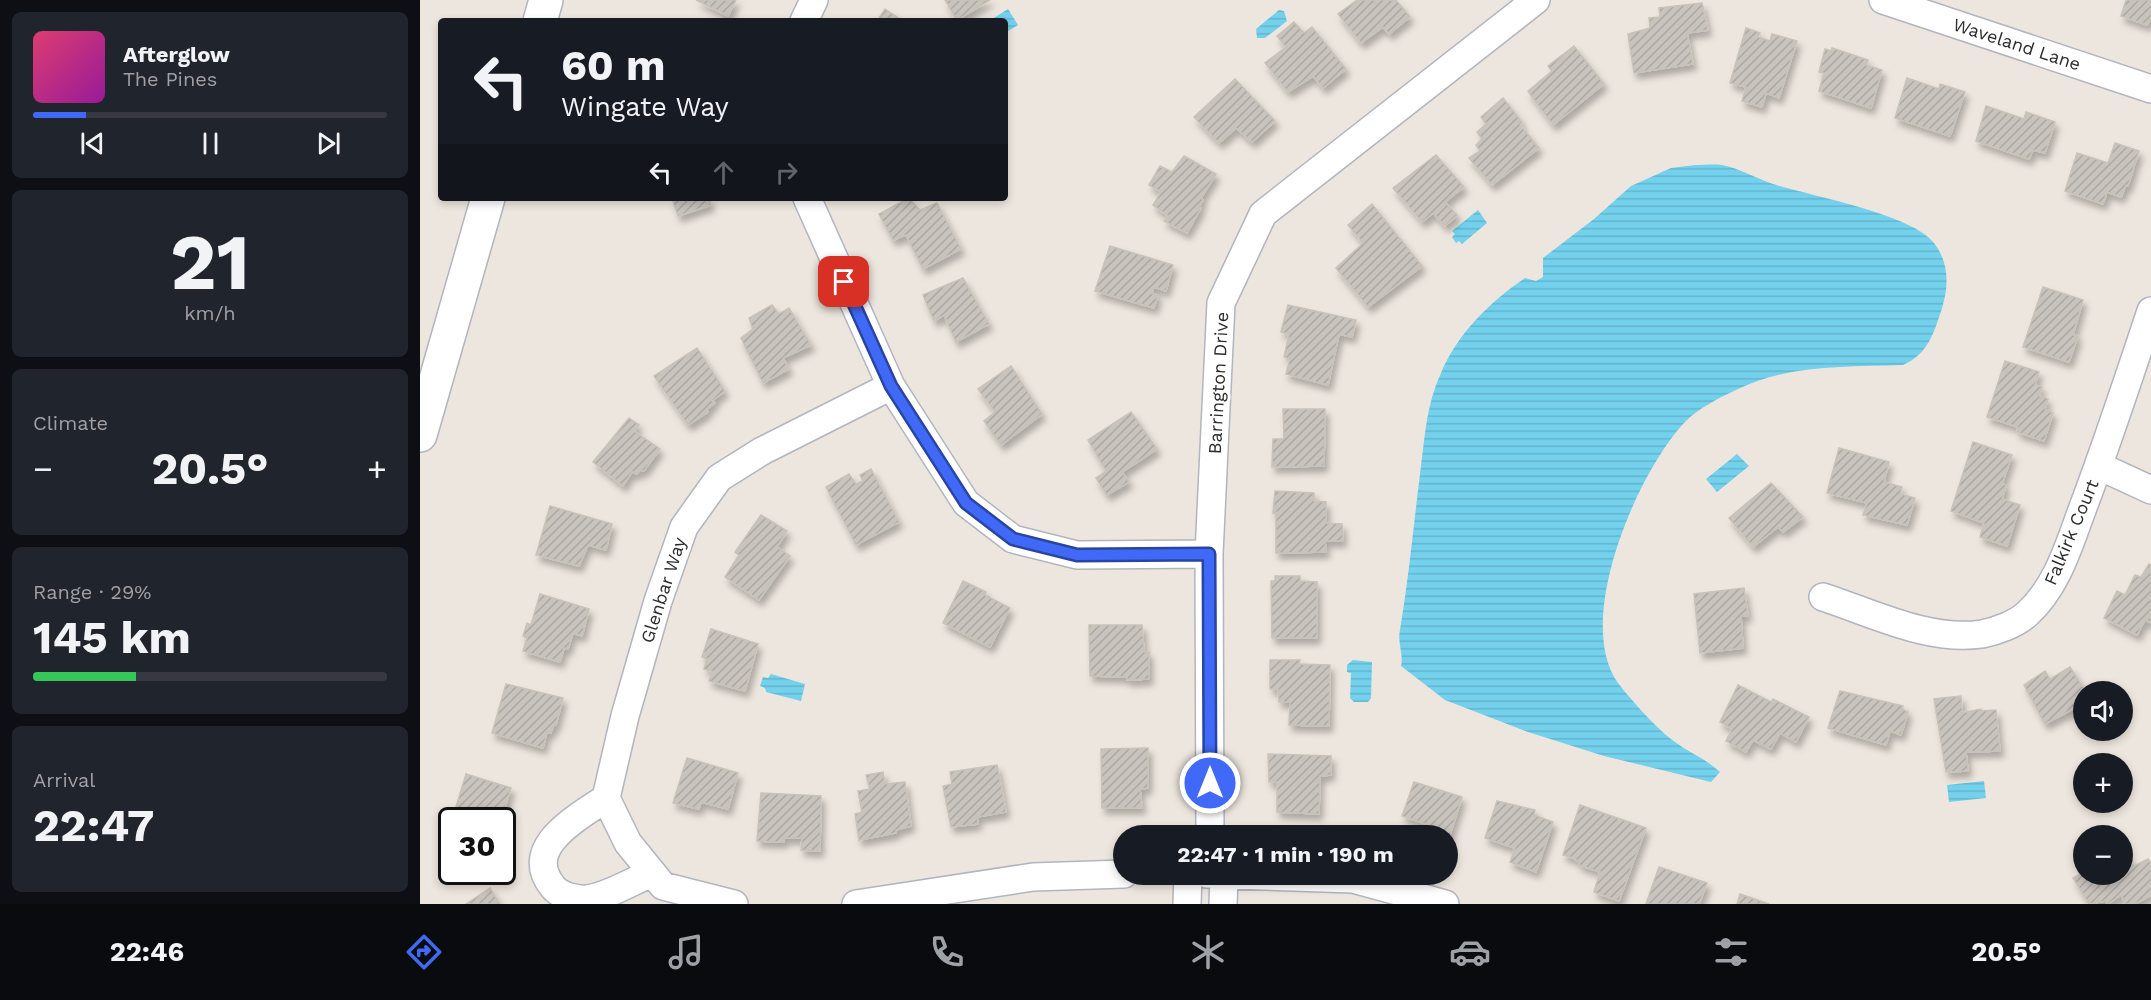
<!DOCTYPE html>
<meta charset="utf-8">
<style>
body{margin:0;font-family:"Work Sans",sans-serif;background:#20242c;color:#f1f3f6;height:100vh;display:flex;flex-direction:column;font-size:22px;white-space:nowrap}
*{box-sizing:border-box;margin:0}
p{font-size:20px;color:#9ea1a6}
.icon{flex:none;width:33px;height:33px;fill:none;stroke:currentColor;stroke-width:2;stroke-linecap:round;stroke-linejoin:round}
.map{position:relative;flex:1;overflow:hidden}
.drawer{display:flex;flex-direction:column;gap:12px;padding:12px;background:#0d0f14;width:420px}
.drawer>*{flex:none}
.guide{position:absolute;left:18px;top:18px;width:570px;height:183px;border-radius:6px;box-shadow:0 3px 9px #0003;background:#171b24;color:#f1f3f6;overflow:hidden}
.controls{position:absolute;left:1653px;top:681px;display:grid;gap:12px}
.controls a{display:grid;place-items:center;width:60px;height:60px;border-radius:50%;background:#171b24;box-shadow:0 3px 9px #0003;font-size:30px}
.speed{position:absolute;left:18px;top:807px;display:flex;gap:12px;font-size:30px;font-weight:700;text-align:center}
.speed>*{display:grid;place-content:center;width:78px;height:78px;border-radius:50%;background:#171b24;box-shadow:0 3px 9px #0003;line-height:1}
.speed .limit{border:3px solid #111;border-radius:9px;background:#fff;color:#111}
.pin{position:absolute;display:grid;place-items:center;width:51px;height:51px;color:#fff;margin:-26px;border-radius:12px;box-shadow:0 3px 9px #0006}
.me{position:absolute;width:66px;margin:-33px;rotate:0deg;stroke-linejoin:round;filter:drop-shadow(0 0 4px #0008)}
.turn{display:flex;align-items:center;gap:21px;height:126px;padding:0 24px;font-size:27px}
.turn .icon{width:78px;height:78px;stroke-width:2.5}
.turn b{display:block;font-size:42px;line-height:51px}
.lanes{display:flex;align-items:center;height:57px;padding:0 24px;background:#0003;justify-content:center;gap:30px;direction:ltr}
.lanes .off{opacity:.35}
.big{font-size:45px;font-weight:700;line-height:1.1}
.drawer .widget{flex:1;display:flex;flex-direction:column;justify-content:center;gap:9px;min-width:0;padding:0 21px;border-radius:9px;background:#20242c}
.drawer .dial{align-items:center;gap:0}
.dial b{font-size:78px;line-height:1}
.song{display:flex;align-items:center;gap:18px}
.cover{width:72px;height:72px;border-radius:9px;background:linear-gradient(135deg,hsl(340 70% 55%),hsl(300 70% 35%))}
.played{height:6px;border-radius:3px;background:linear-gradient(90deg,#4069f7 15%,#363941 15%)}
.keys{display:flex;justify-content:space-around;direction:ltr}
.heat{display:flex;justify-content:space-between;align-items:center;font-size:33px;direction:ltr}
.charge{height:9px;border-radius:4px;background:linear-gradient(90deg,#34c759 29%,#363941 0)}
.trip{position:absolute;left:693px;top:825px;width:345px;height:60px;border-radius:30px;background:#171b24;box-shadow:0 3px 9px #0003;font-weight:700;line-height:60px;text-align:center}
.tabs{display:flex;height:96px;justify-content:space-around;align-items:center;background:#090b0e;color:#9ea1a6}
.tabs .icon{width:42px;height:42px}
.tabs .selected{color:#4069f7}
.tabs b{font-size:27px;color:#f1f3f6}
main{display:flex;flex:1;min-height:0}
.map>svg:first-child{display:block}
</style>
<main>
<section class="drawer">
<div class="widget">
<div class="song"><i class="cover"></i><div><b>Afterglow</b><p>The Pines</p></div></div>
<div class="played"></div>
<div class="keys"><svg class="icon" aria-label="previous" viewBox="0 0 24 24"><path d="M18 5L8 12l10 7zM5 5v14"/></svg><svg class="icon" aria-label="pause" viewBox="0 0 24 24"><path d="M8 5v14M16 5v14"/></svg><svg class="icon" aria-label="next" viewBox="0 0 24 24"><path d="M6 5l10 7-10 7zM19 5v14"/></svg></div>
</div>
<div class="widget dial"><b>21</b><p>km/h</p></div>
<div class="widget"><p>Climate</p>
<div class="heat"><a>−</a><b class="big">20.5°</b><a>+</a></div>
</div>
<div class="widget"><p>Range · 29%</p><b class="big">145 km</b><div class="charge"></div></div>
<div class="widget"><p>Arrival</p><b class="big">22:47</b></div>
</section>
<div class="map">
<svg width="1731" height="904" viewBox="0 0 1731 904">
<defs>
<pattern id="water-rules" width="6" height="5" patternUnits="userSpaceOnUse" patternTransform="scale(1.5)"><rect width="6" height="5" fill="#73d1ed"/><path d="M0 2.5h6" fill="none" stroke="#64b4cb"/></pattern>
<pattern id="building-hatch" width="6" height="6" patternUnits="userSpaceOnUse" patternTransform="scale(1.5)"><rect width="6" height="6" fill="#c8c3bd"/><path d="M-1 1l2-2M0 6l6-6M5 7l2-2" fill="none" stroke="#aca8a3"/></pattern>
<filter id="shadow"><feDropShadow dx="3.5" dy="6" stdDeviation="3" flood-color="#0004"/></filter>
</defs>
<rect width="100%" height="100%" fill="#ede6de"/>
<path fill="url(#water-rules)" d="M588 9 598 25 585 33V21H569Z
M859 10 864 11 867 21 845 38H837L836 29Z
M1275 165C1283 165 1294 164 1302 165 1319 168 1337 179 1353 184 1390 196 1492 214 1514 243 1529 262 1529 286 1522 308 1514 333 1508 354 1483 365 1426 367 1371 364 1318 389 1301 397 1278 408 1264 423 1218 472 1153 620 1198 683 1212 701 1236 728 1255 742 1270 753 1286 759 1300 772L1291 782 1184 756 1108 732 1025 700 981 666C984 654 977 643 980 630 989 576 994 521 1001 466 1005 434 1007 403 1021 373 1037 334 1071 301 1105 278L1116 281 1123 277V258L1174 219 1211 186 1251 168Z
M1058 210 1067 223 1042 244 1039 241 1036 243 1032 237 1035 234 1032 231Z
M1317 454 1329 466 1297 492 1286 479Z
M933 660 952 662 951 698 948 702H934L930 698 931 673 927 672V665Z
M351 674 385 684 381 701 346 692 345 688 340 686 343 677 348 678Z
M1564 781 1566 798 1529 802 1527 785Z"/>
<path fill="url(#building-hatch)" stroke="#c8c2b7" stroke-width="1.5" filter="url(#shadow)" d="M276 0H316L308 16Z
M525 0H570L537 20Z
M937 0H976L990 17 969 34 963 27 941 43 918 14Z
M1706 0H1731V17L1727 25 1701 16Z
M1282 3 1288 30 1267 33 1273 64 1214 73 1208 34 1230 28 1229 18 1240 17 1239 8Z
M465 9 483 21H457Z
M874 22 884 33 892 27 926 69 903 88 893 76 868 92 845 63 866 47 857 36Z
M1326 28 1340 33 1338 37 1350 41 1352 34 1377 41 1359 98 1346 93 1342 107 1322 101 1326 87 1310 83Z
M1154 46 1184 84 1133 125 1108 91 1132 71 1128 66Z
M1412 48 1448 60 1446 65 1462 70 1451 108 1399 91 1404 73 1399 72 1405 49 1411 51Z
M1487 78 1519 89 1520 84 1545 92 1530 136 1475 118Z
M815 79 855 121 832 142 816 128 799 143 774 117Z
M1083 98 1102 122 1100 125 1119 148 1072 185 1049 158 1060 151 1056 145 1062 139 1057 132 1066 124 1061 117Z
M1566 106 1604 119 1606 112 1635 122 1625 153 1613 150 1609 159 1556 141Z
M1695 143 1719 151 1708 186 1706 185 1701 197 1687 192 1683 204 1645 191 1657 153 1688 163Z
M1016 155 1044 187 1025 202 1037 215 1025 226 1013 213 1002 222 973 188Z
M764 156 796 174 781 198 783 200 779 207 781 208 767 233 744 221 748 216 733 205 741 192 729 185 740 166 752 172Z
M252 198H289L291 205 258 216Z
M489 198 500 210 517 203 541 249 503 269 486 235 473 240 459 214Z
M952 204 1002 266 948 307 916 268 943 243 928 225Z
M690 246 753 265 746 291 734 287 732 293 738 295 734 308 675 291Z
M543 278 569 324 536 342 524 315 514 321 503 295Z
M1623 287 1663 300 1653 335 1658 336 1649 362 1603 347Z
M352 305 359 314 369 308 391 345 363 358 369 369 343 383 321 338 333 329 329 318Z
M868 305 936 320 932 337 919 334 908 385 866 374 870 359 864 357 869 334 861 332Z
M277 348 305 391 292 401 295 403 287 409 288 412 268 425 234 376Z
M1585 361 1619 372 1615 385 1622 387 1619 396 1628 399 1625 409 1633 413 1624 441 1597 432 1598 427 1567 417Z
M591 366 622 414 581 445 564 421 575 412 558 389Z
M863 409H905L904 466 852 467 853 439H864Z
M711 412 737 449 702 472 709 482 687 495 676 478 686 471 668 440Z
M209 418 219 425 214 431 240 449 224 471 220 470 217 474 212 472 203 486 173 462Z
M1553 442 1592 455 1582 484 1586 485 1582 499 1600 505 1587 546 1560 537 1564 523 1531 511Z
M1419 448 1469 462 1464 482 1482 487 1480 494 1495 498 1487 525 1443 515 1447 503 1407 493Z
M451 469 479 522 436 545 406 487 429 474 436 484 443 481 440 475Z
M1351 483 1383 517 1363 532 1358 527 1333 547 1309 518Z
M855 491 894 493V501L906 502V523L922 524 923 541H905L906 552 856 553V512L853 513Z
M130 506 192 524 186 550 168 545 159 566 116 555Z
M341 515 367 531 357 547 370 556 339 600 305 577 319 555 315 552Z
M1729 564 1731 565V623L1725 620 1717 635 1684 618 1697 591 1705 595 1715 575 1721 577Z
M855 576H880V581L897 582V638H852L851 581H855Z
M543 581 566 592 565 595 590 608 570 647 523 623Z
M1324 588 1328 616H1321L1323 648 1280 653 1274 594Z
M120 594 169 609 162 636 153 633 148 649 144 648 140 662 103 651 107 638 103 636 107 623 111 625Z
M669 625H722L724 652H729V679L707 680V677L670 676Z
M291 629 338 644 325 691 289 681 292 671 284 669 287 659 282 657Z
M850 660H880L879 664 910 665 909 726 869 725 870 702H859L858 689H850Z
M1650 667 1666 692 1664 703 1625 724 1604 685 1625 671 1630 679Z
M86 684 143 698 136 725 134 724 131 733 127 732 123 748 72 733Z
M1318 685 1351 702 1353 699 1389 717 1376 742 1360 733 1351 749 1333 740 1326 752 1306 741 1312 729 1300 722Z
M1420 691 1483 706 1482 709 1488 712 1481 735 1470 731 1466 745 1408 728Z
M1541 696 1542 713 1561 709 1562 711 1576 710 1580 751 1546 752 1548 771 1526 772 1514 699Z
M728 748V788L720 789 722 808H682L681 749Z
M848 754 911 756V775L900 776 899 814 857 812V782H849Z
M267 758 318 773 308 809 281 802 279 809 253 803Z
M577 765 586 812 557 817 558 824 531 827 523 786 532 784 530 772Z
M463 772 465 784 485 782 491 826 476 830V833L439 840 435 814 442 812 438 791 450 789 446 775Z
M46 774 91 788 84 811 78 810 75 820H32Z
M994 782 1042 797 1028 841V836L1004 833 1006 824 982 816Z
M341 793 401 796 400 851 381 850 382 838H364V842L337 841Z
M1077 801 1115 810 1114 815 1133 822 1116 872 1090 862 1095 848 1065 838Z
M1160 805 1226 828 1199 901 1174 892 1180 872 1159 865 1160 862 1153 858 1143 855Z
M1702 849 1714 866 1728 859 1731 863V895L1715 904H1705L1701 895 1688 904 1685 901 1669 904 1653 878 1664 872V874H1702Z
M1239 867 1287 883 1279 904H1226Z
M70 888 80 904H46Z
M1320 894 1349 904H1317Z"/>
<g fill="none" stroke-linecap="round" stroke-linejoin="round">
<g stroke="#b1b5bf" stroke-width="30">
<path id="minor" d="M1463 0 1731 89
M384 21 394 0
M387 198 471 386 546 503 593 539 657 555 789 554
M1679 466 1731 490
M1403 597C1452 613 1509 642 1562 634 1577 631 1596 624 1607 614 1637 587 1649 545 1662 510 1687 444 1709 377 1731 311
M186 798C159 817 100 847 133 887 140 896 157 900 167 899 189 896 212 881 232 873
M790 836 789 554 801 303 843 214 1116 0
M787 874 933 879 1025 904
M314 904 243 886 208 843 186 798 205 716 238 601 264 527 299 478 342 451 471 386
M436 904 613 877 704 874
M767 904 768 874
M803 904 804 875"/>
</g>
<g stroke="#b1b5bf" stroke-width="36">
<path id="secondary" d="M120 21 126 0
M0 435 68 198"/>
</g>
<use href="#minor" stroke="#fff" stroke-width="27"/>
<use href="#secondary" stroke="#fff" stroke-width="33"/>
</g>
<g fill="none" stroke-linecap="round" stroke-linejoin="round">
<g stroke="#2a44a1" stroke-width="15">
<path id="route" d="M424 282 471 386 546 503 593 539 657 555 789 554 790 783"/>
</g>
<use href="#route" stroke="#4069f7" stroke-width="10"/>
</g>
<g text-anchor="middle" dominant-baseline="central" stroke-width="6" stroke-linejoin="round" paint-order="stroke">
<g font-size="18" fill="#2b2b2b" stroke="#fff">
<text transform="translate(1597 44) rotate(18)">Waveland Lane</text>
<text transform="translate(798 383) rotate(-87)">Barrington Drive</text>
<text transform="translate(1651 532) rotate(-67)">Falkirk Court</text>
<text transform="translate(243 590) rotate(-72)">Glenbar Way</text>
</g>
</g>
</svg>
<div class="controls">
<a><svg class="icon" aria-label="sound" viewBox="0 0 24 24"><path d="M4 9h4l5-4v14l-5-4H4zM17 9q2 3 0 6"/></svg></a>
<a>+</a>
<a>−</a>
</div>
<div class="speed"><div class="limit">30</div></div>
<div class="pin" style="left:424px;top:282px;background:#d93025"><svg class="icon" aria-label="arrive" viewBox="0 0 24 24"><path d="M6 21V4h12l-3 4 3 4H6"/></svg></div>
<svg class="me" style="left:790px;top:783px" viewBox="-20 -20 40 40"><circle r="17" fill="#4069f7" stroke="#fff" stroke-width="3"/><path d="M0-11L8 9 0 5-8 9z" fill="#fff"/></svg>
<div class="trip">22:47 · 1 min · 190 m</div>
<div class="guide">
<div class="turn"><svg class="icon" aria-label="left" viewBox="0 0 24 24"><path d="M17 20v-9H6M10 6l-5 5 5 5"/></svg><div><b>60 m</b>Wingate Way</div></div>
<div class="lanes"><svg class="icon" aria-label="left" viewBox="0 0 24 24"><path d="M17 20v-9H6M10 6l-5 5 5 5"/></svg><svg class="icon off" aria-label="ahead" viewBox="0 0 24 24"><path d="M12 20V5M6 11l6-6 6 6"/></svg><svg class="icon off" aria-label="right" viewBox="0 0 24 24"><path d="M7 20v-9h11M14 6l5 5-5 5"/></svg></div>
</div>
</div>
</main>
<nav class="tabs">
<b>22:46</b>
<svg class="icon selected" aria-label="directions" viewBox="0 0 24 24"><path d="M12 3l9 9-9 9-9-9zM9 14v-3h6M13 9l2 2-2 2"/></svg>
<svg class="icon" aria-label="music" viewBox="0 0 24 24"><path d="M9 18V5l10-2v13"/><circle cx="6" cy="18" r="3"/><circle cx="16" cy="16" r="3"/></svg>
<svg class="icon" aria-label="phone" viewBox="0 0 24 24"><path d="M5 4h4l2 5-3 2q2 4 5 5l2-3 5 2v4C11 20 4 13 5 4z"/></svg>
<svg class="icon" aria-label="climate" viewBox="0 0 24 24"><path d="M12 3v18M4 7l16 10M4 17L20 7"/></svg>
<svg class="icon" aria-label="car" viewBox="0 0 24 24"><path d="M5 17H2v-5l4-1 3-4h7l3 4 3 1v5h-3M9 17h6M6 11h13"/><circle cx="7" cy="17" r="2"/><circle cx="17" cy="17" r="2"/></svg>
<svg class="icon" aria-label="filters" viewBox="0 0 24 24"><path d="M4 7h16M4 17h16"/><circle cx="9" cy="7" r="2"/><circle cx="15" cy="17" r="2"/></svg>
<b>20.5°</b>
</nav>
